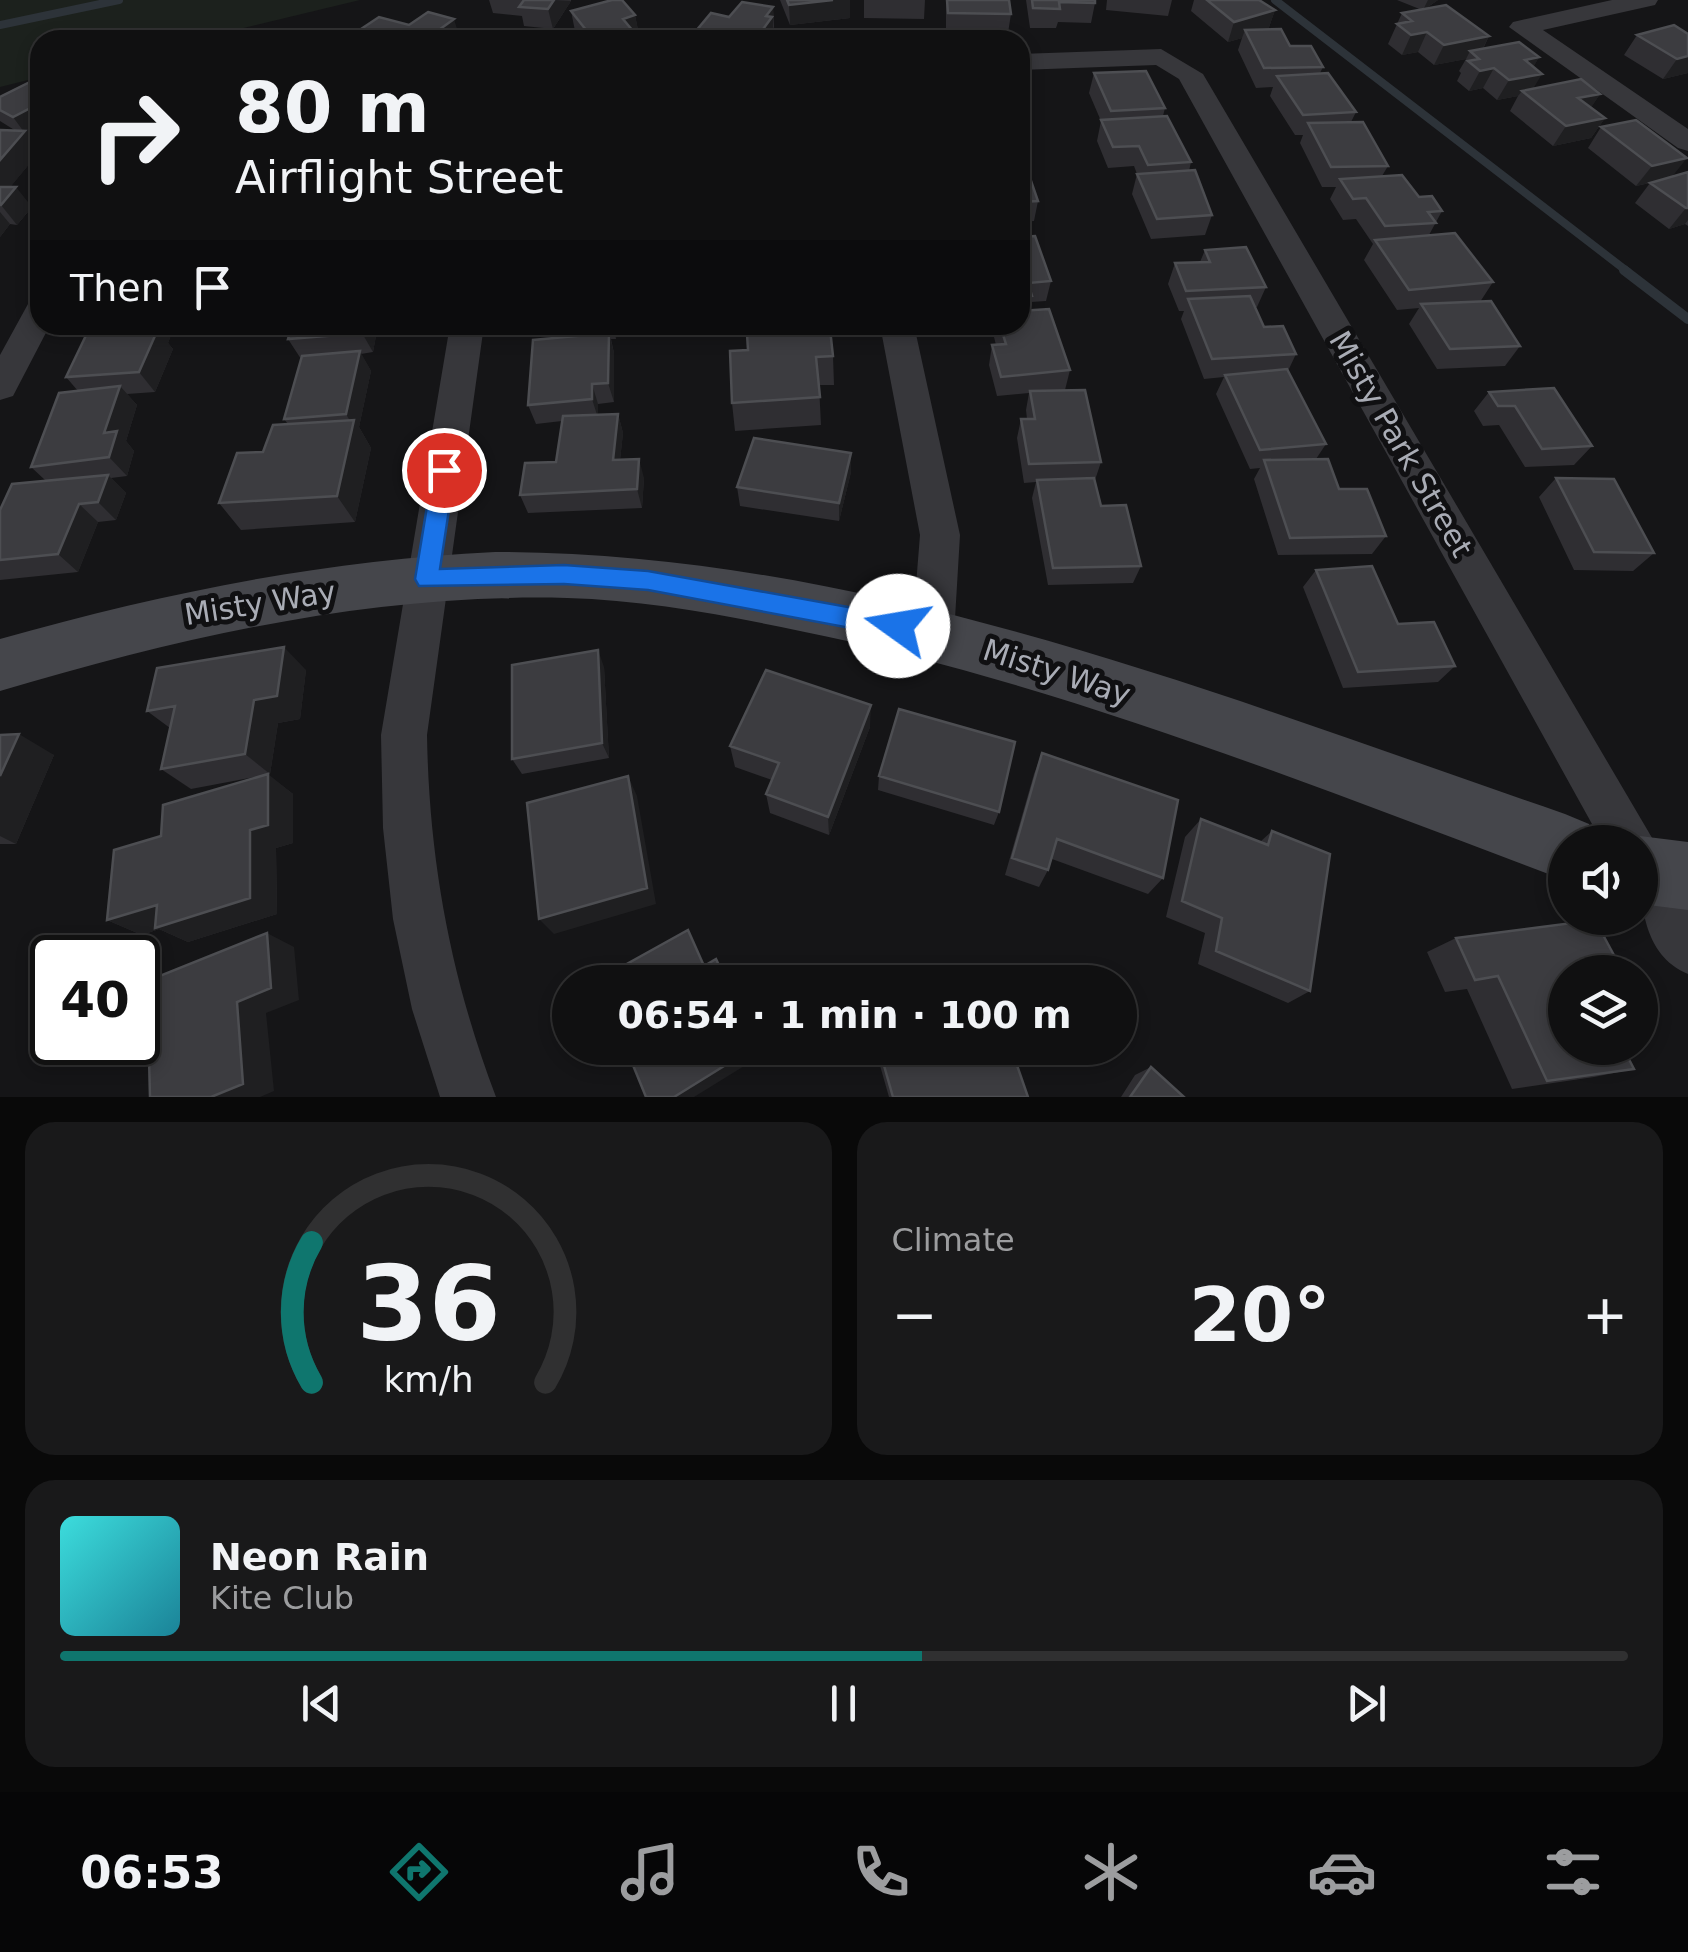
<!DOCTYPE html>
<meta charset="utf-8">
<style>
body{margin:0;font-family:"DejaVu Sans",sans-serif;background:#19191a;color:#f1f3f6;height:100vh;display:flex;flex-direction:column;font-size:38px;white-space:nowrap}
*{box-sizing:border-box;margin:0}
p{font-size:32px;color:#9c9d9f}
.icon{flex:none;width:55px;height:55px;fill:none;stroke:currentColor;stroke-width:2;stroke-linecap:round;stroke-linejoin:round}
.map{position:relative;height:1097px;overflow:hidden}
.panel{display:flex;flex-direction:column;gap:25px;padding:25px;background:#090909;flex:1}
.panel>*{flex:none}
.guide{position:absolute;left:30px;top:30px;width:1000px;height:305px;border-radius:30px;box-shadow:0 5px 15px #0003,0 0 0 2px #303031;background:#101011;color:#f1f3f6;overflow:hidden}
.tools{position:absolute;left:1548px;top:825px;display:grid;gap:20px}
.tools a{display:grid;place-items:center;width:110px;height:110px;border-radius:50%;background:#101011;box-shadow:0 5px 15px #0003,0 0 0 2px #303031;font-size:50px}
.speed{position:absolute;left:30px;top:935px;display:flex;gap:20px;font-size:50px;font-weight:700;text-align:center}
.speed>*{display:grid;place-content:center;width:130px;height:130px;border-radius:50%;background:#101011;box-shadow:0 5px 15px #0003,0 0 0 2px #303031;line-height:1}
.speed .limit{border:5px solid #111;border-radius:15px;background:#fff;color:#111}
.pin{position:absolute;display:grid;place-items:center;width:85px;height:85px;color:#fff;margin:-42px;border:5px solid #fff;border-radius:50%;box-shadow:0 2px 10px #0007}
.me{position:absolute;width:110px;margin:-55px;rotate:283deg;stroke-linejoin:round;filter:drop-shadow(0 0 8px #0008)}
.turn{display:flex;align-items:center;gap:35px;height:210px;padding:0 40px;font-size:45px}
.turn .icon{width:130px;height:130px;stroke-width:2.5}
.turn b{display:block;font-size:70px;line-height:85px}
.then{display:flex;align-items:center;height:95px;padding:0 40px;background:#0003;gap:20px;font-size:38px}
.big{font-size:75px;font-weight:600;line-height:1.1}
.panel .tile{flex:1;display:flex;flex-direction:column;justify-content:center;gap:15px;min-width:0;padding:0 35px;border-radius:30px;background:#19191a}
.panel .dial{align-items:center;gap:0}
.dial svg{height:260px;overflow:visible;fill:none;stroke:#303031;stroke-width:7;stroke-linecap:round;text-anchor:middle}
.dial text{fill:#f1f3f6;stroke:none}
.song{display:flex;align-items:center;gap:30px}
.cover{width:120px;height:120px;border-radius:15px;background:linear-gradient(135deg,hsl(180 70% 55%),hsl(190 70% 35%))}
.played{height:10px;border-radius:5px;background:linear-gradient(90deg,#0f766e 55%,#303031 55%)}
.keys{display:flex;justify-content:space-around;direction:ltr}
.heat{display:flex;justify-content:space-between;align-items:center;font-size:55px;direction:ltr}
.panel .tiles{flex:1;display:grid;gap:25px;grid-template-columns:1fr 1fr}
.tile:last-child{grid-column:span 2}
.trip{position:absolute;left:552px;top:965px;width:585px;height:100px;border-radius:50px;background:#101011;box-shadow:0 5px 15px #0003,0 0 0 2px #303031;font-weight:600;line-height:100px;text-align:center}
.dock{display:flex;height:160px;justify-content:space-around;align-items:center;background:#060607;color:#9c9d9f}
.dock .icon{width:70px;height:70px}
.dock .current{color:#0f766e}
.dock b{font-size:45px;color:#f1f3f6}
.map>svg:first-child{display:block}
</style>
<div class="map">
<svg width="1688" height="1097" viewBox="0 0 1688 1097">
<rect width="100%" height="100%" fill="#151517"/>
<path fill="#1c211d" d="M0 0H360L194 40H40V77L0 87Z"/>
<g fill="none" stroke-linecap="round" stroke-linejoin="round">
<path stroke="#2d3339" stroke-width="8" d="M1275 0 1628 272
M0 25 119 0"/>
<path stroke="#2d3339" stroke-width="10" d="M1624 270 1688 319"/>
<path fill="#37373b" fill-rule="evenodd" d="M1612 0H1658L1655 5 1543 30 1688 129V151L1678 148 1509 27 1513 22Z
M1161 49 1203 74 1688 899V974C1637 953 1640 889 1640 842H1602L1179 79 1156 65 1020 70V54Z
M40 301V325H50L13 396 0 400V355L28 304Z
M450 325H484L427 735C429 861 451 979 496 1097H440L412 1009 393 919 383 828 381 735Z
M880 325H914L960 535 954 635 948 648 933 653 918 648 912 635 920 535Z"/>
<path fill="#45464b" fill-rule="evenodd" d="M495 552C866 552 1219 695 1565 814L1589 824 1596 842H1565V880C1314 787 1064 684 800 631 724 615 645 600 567 598 373 593 185 636 0 691V639C163 593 325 560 495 552Z
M1640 836 1688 842V910L1640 904V842H1625Z"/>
</g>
<path fill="#2f2e32" d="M489 0H571V1L553 29 524 26 522 16 493 13Z
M780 0H850V18L790 25Z
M864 0H925L924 19 864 18Z
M946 0H1009L1011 14 1008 33H946Z
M1026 0H1095V3L1091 23 1058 22 1056 28H1030Z
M1107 0H1172L1168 16 1106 10Z
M1194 0H1259L1275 10 1268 30 1290 46 1323 67 1320 73 1356 112 1351 122 1388 166 1382 176 1442 211 1429 235 1493 282 1480 302 1520 346 1505 366 1437 369 1409 324 1419 308 1397 310 1364 260 1373 244 1356 219 1343 220 1330 199 1336 187H1322L1300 143 1303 135H1295L1270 96 1273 87 1256 88 1238 50 1242 38 1228 42 1191 11Z
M1397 0H1438L1425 9 1489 36 1483 49 1539 57 1533 67 1534 89 1600 94 1591 107 1605 118 1591 138 1553 146 1510 111 1518 96 1497 100 1483 88 1469 91 1457 81 1461 73 1459 71 1466 59 1434 65 1418 52 1402 55 1388 44 1402 13 1422 10Z
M773 7 774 27 773 29V37L771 40H697L696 31 729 17Z
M571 11 635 15 639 35 634 37V40H582L575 31Z
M355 33 460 39 358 40Z
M1688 34V73L1663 79 1624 55 1637 35Z
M1094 73 1165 108 1163 116 1191 162 1189 171 1212 215 1205 235 1151 239 1132 194 1137 174 1134 166 1108 168 1097 141 1101 121 1089 93Z
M0 97 40 151 10 187 32 207 17 225 10 224 0 237V130L16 131 0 121Z
M1601 127 1673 176 1688 172V226L1685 224 1669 229 1635 203 1650 183 1636 186 1588 148Z
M1020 179 1038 201 1034 221 1020 222Z
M1020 237 1051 281 1046 301 1031 302 1030 310 1070 370 1065 390 1101 462 1095 480 1101 506 1141 566 1133 583 1048 585 1032 498 1036 482 1024 483 1017 438 1021 419H1027L1026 410 1029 393 997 396 989 365 992 345H996L993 333 994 325H1020Z
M1205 250 1266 287 1257 307H1255L1264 327 1296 354 1288 371 1326 444 1316 459 1339 489 1386 536 1372 554 1278 555 1254 479 1260 468 1250 469 1216 394 1224 377 1204 379 1181 319 1184 311H1179L1168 284 1175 263 1200 262Z
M91 325H173L174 327 168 343 173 349 155 392 127 394 137 405 126 441 134 451 127 476 111 478 126 493 116 520 98 522 78 572 0 580V510L45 480 31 467 78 391 66 377Z
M292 325H378L373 352 361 354 371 371 359 427 371 448 355 522 241 530 219 503 288 424 284 419 301 359 288 339Z
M557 325H617L616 339H611L614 353V402L598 404V414H618L623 433 620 460 644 478 642 508 528 513 520 495 556 462 562 421 536 424 528 405 561 338Z
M745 325H802V331L833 356 834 385H819L821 425 735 431 732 403 748 350Z
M1489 392 1592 446 1574 465 1525 467 1499 425 1483 426 1474 411Z
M851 453V472L839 521 740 506 737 487Z
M1556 478 1654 553 1633 571 1574 570 1539 497Z
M1316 570 1398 624 1455 666 1438 682 1343 688 1303 587Z
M604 667 609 758 522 774 512 759Z
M306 670 300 719 278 723 270 774 268 775 293 794V843L276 848 277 914 188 942 159 929 142 935 107 920 266 775 191 789 161 769 170 728 147 711Z
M870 727 829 835 770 813 766 794 772 780 735 767 730 746Z
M0 735 54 755 16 844H0Z
M1042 753 1163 878 1148 894 1052 859 1048 870 1039 887 1005 875 1034 774Z
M879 776 999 812 994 825 878 790Z
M1201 819 1260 842 1272 831 1310 991 1288 1003 1198 964 1205 933 1166 917 1185 837Z
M1456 938 1565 972 1634 1069 1594 1077 1512 1089 1467 989 1445 992 1427 952Z
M875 1048H1011L1028 1097H889Z
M1151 1067 1184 1097H1121L1135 1075Z"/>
<path fill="#1f1f21" d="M554 0 571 1 553 29 548 9Z
M833 0H850V18L790 25 789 5Z
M1428 0H1438L1423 10Z
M773 7V37L771 40H755L766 16Z
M1275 10 1268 30H1245L1242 38 1228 42 1234 22Z
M635 15 639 35 634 37V40H600L623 19Z
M454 19 460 39 459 40H425Z
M1427 32 1418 52 1402 55 1411 35Z
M1489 36 1479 56 1470 51 1466 59 1434 65 1444 45Z
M1688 56V73L1663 79 1677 59Z
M1539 57 1528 77 1542 74 1530 94 1522 91 1518 96 1497 100 1509 80 1525 60Z
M1494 68 1483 88 1469 91 1480 71Z
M1600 94 1587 114 1578 98Z
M40 103V130L29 136 40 151 3 196 0 192V160L24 132 13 117Z
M1605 118 1591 138 1553 146 1566 126Z
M1687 158 1671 178 1636 186 1652 166Z
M16 187 32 207 17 225 1 205Z
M1686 208H1688V220L1685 224 1669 229Z
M0 212 10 224 0 237Z
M152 325H173L174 327 168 343 173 349 155 392 139 372Z
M364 325H378L373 352 362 333Z
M613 325H617L616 339Z
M609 333 614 353V402L608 383Z
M360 351 371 371 359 427 371 448 355 522 337 496 353 426 346 414Z
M592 384 598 404V418L592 399Z
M120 386 137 405 126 441 134 451 127 476 109 457 104 433Z
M618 414 623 433 618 479 613 460Z
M851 453V472L839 521V503Z
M639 459 644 478 642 508 637 489Z
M108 475 126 493 116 520 98 502Z
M79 504 98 522 78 572 58 554Z
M284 647 306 670 300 719 278 723 270 774 245 754 254 700Z
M598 650 604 667 609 758 602 743Z
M871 705 870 727 829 835 828 817Z
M19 734 54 755 16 844 0 836V776Z
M268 774 293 794V843L276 848 277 914 188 942 159 929 142 935 107 920 250 830Z
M628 776 637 796 656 904 554 934 539 919Z
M267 933 294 947 299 1000 266 1013 274 1091 260 1097H211L237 1002Z
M753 1048H758L762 1055 694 1097H674Z"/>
<path fill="#3c3c40" stroke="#4d4e52" stroke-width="2.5" d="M524 0H554L548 9 519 7Z
M612 0H622L635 15 623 19 633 31 600 40H594L571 11Z
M787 0H833L789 5Z
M947 0H1009L1011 14 948 13Z
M1032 0H1095V3L1059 2 1060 9 1033 8Z
M1207 0H1259L1275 10 1234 22Z
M742 2 773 7 766 16 772 17 755 40H743L696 31 711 13 729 17Z
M1446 5 1489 36 1444 45 1427 32 1411 35 1397 24 1412 21 1402 13Z
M428 12 454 19 425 40H380L355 33 379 17 409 25Z
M1674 25 1688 34V56L1677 59 1637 35Z
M1281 29 1290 46H1311L1323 67 1264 68 1245 30Z
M1519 42 1539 57 1525 60 1542 74 1509 80 1494 68 1480 71 1468 61 1479 59 1470 51Z
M1146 71 1165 108 1111 111 1094 73Z
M1328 73 1356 112 1303 115 1277 76Z
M40 77V103L13 117 0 110V97Z
M1581 79 1600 94 1578 98 1605 118 1566 126 1522 91Z
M1167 116 1191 162 1148 165 1139 146 1113 147 1101 120Z
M1636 120 1687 158 1652 166 1601 127Z
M1363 122 1388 166 1331 167 1308 123Z
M0 130 25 131 0 160Z
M1195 170 1212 215 1157 219 1137 174Z
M1688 172V208H1686L1650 183Z
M1402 175 1419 197 1432 196 1442 211 1428 212 1436 223 1385 226 1366 198 1353 199 1340 179Z
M1030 178 1038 201 1020 202V179Z
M0 187H16L1 205H0Z
M1455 233 1493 282 1409 290 1375 240Z
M1035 236 1051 281 1028 283 1032 296 1020 297V237Z
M1246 247 1266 287 1186 291 1175 263 1210 262 1205 250Z
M1250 296 1264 327 1283 326 1296 354 1212 359 1188 299Z
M1491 301 1520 346 1450 349 1421 304Z
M1049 309 1070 370 1001 377 992 345 1006 344 1000 325H1020V311Z
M91 325H152L149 330 158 329 139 372 66 377Z
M292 325H364L362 333 288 339Z
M745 325H802V326L745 327Z
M830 329 833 356 816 357 820 397 732 403 730 351 748 350 747 334Z
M609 333 608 383 592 384V399L528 405 533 340Z
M360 351 346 414 284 419 302 356Z
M1287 369 1326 444 1260 450 1225 375Z
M120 386 104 433 117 431 109 457 31 467 59 393Z
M1554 388 1592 446 1542 449 1515 406H1498L1489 392Z
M1085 390 1101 462 1029 464 1021 419H1035L1030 391Z
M618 414 613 460 639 459 637 489 520 495 525 463 556 462 563 416Z
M354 420 337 496 219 503 237 453 263 452 273 425Z
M754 438 851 453 839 503 737 487Z
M1328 459 1339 489H1367L1386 536 1290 538 1264 460Z
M108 475 98 502 79 504 58 554 0 560V510L12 484Z
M1094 478 1101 506 1126 505 1141 566 1053 568 1037 480Z
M1556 478 1614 479 1654 553 1594 552Z
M1372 566 1398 624 1434 622 1455 666 1358 672 1316 570Z
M284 647 277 696 254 700 245 754 161 769 175 706 147 711 157 668Z
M598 650 602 743 512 759V665Z
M766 670 871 705 828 817 766 794 779 763 730 746Z
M899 709 1015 742 999 812 879 776Z
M19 734 0 776V735Z
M1042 753 1178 800 1163 878 1057 839 1048 870 1012 858Z
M268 774V825L250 830V898L155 928 157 905 107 920 114 850 161 836 163 805Z
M628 776 647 888 539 919 527 803Z
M1201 819 1268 845 1272 831 1330 854 1310 991 1216 951 1222 918 1182 901Z
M1595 920 1623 972H1565V1048H1623L1634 1069 1547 1081 1498 976 1475 980 1456 938Z
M688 930 704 966 716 959 727 982H599L598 980Z
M267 933 271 988 237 1002 243 1084 211 1097H150L147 981Z
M626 1048H753L674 1097H646Z
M879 1048H1011L1028 1097H893Z
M1151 1067 1184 1097H1130Z"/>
<path fill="#1a73e8" stroke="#114b97" stroke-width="2.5" d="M444 462 455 470 440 569 564 565 648 571 898 616 910 626 898 637 648 590 564 584 419 586 415 579 433 470Z"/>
<g text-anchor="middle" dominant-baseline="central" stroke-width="10" stroke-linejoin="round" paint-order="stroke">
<g font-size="30" fill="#a9acb5" stroke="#101012">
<text transform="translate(1401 444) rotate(60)">Misty Park Street</text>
<text transform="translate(260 603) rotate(-9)">Misty Way</text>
<text transform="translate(1057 672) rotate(18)">Misty Way</text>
</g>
</g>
</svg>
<div class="tools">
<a><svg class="icon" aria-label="sound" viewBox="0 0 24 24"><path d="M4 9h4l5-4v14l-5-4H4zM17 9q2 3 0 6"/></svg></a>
<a><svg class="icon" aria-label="layers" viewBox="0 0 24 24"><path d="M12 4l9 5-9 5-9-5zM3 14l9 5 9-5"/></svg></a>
</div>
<div class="speed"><div class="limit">40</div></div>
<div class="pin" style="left:444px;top:470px;background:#d93025"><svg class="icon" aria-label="arrive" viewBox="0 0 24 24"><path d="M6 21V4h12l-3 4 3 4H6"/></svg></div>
<svg class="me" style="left:898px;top:626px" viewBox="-20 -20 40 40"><circle r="19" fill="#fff"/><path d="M0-13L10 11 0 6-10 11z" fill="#1a73e8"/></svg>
<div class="trip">06:54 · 1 min · 100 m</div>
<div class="guide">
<div class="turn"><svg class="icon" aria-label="right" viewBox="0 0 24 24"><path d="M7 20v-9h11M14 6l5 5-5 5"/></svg><div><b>80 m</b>Airflight Street</div></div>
<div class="then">Then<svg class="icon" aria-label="arrive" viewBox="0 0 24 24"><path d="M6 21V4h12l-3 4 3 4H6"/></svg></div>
</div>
</div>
<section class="panel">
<div class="tiles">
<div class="tile dial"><svg viewBox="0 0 100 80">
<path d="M14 69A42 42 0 1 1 86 69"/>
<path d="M14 69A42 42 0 0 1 14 26" stroke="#0f766e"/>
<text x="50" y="56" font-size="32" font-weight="700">36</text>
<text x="50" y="72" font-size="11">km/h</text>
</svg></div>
<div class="tile"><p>Climate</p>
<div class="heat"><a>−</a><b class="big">20°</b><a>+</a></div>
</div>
<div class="tile">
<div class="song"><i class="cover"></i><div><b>Neon Rain</b><p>Kite Club</p></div></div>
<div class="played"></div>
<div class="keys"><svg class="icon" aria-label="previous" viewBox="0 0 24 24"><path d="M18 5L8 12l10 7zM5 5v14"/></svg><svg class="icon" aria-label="pause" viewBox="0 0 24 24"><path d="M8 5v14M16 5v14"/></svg><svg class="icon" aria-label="next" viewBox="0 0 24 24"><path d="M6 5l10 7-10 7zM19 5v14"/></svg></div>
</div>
</div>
</section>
<nav class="dock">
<b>06:53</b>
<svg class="icon current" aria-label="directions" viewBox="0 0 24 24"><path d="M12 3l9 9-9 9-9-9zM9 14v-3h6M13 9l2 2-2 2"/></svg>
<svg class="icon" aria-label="music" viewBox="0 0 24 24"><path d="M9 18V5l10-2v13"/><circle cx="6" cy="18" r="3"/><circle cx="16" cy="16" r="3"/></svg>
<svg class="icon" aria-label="phone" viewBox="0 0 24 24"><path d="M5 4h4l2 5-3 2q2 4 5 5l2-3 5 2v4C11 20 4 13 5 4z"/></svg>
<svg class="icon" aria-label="climate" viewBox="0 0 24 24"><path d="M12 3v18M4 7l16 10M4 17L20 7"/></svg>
<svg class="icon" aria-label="car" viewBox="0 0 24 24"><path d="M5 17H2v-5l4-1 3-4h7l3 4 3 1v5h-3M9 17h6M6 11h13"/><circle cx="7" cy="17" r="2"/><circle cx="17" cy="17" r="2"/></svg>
<svg class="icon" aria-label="filters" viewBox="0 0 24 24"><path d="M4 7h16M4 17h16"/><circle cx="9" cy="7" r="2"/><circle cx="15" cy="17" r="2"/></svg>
</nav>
